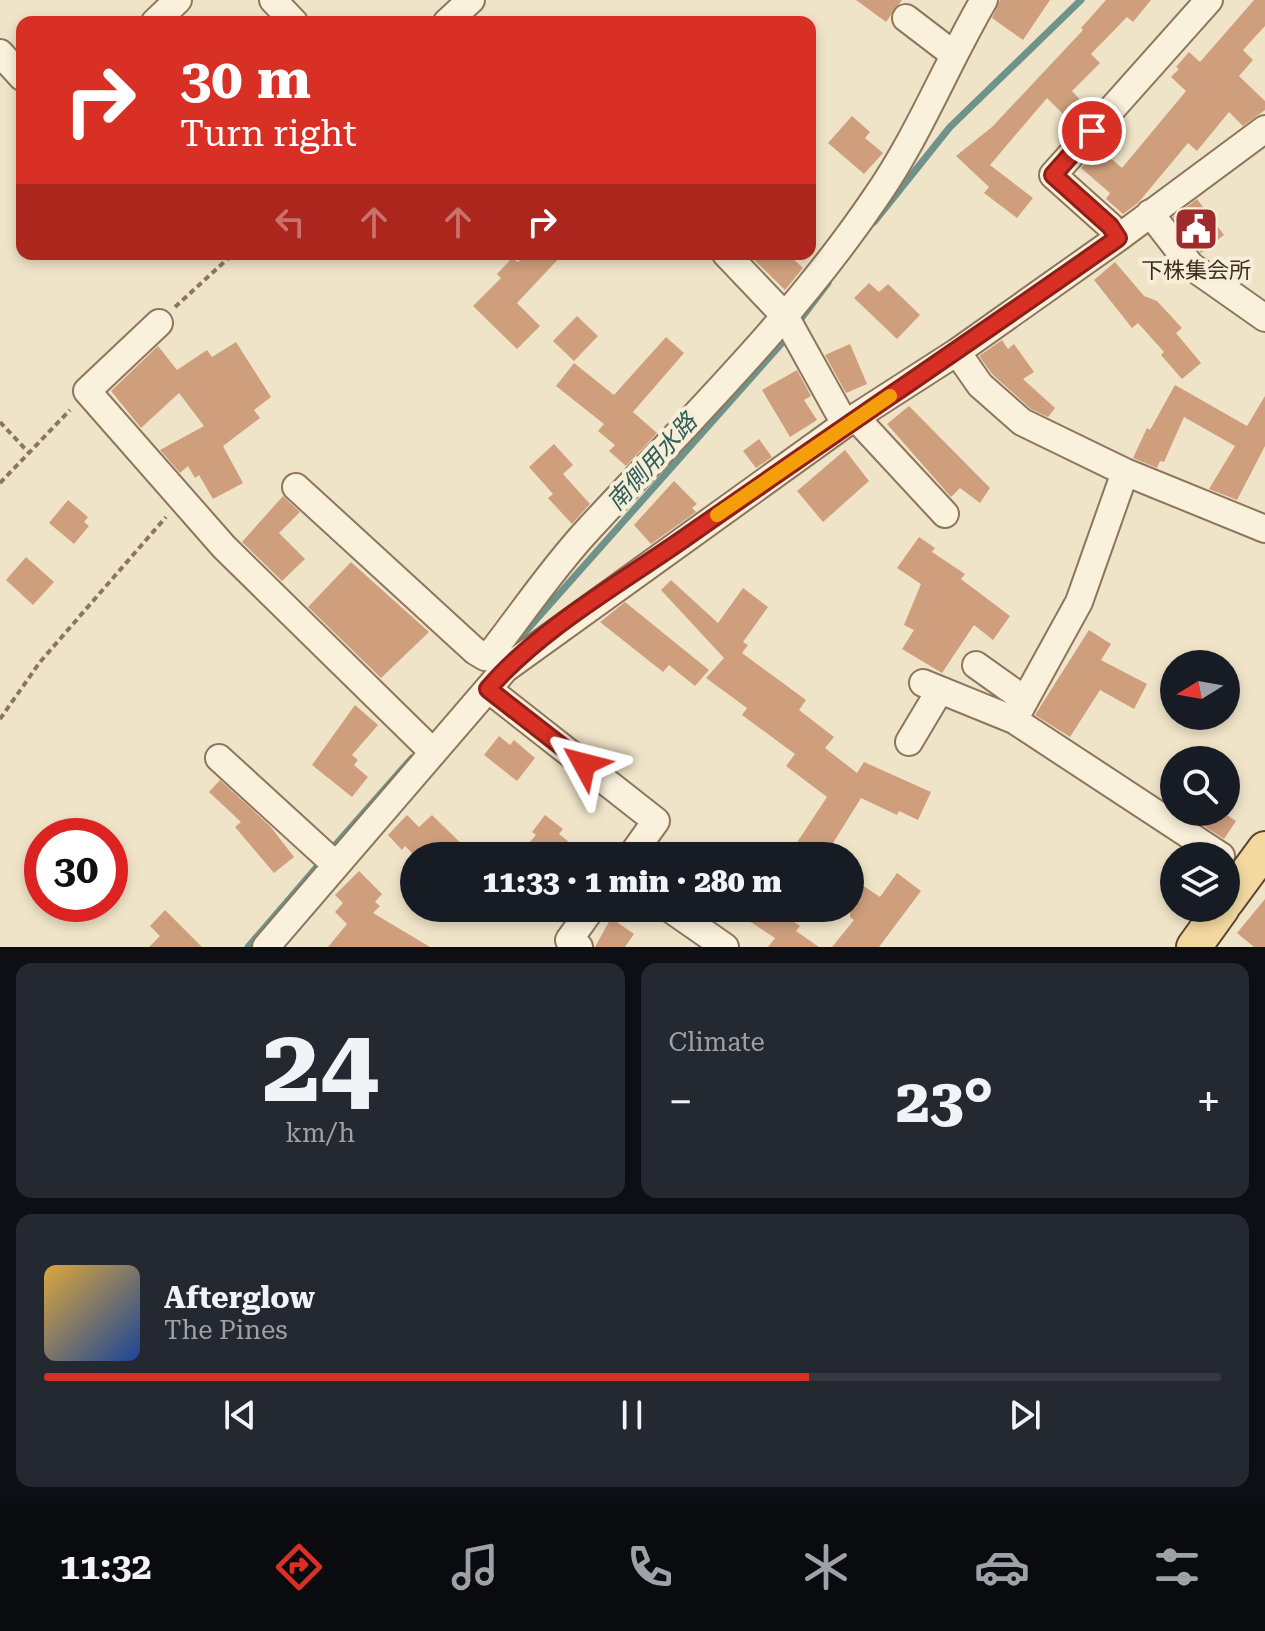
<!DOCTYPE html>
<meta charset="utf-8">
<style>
body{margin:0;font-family:"Roboto Serif","Noto Sans JP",serif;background:#242831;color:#f1f3f6;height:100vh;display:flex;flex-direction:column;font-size:30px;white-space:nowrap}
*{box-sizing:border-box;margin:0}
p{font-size:26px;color:#9ea1a6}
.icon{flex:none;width:44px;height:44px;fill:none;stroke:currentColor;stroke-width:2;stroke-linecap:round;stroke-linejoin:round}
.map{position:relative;height:947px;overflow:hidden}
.panel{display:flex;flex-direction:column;gap:16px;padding:16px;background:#0d0f14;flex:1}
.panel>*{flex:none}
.top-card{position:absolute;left:16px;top:16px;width:800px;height:244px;border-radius:16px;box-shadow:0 4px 12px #0003;background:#d93025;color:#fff;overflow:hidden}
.needle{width:52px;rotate:259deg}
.controls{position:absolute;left:1160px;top:650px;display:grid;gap:16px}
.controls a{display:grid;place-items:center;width:80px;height:80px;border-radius:50%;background:#171b24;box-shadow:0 4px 12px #0003;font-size:40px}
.speed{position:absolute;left:24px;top:818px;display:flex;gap:16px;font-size:40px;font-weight:700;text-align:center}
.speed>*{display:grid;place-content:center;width:104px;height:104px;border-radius:50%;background:#171b24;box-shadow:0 4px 12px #0003;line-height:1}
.speed .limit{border:12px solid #d22;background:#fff;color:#111}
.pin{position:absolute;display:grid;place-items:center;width:68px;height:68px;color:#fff;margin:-34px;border:4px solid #fff;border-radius:50%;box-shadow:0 2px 8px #0007}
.me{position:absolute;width:88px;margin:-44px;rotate:308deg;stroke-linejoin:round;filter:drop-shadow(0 0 6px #0008)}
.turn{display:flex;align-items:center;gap:28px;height:168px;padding:0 32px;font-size:36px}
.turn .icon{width:104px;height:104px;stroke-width:2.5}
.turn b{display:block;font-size:56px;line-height:68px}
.lanes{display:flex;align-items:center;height:76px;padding:0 32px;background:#0003;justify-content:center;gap:40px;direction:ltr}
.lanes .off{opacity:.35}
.big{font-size:60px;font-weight:800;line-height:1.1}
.panel .widget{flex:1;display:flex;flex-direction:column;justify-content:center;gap:12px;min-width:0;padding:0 28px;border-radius:16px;background:#242831}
.panel .dial{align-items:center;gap:0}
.dial b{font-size:104px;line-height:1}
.song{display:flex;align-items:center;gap:24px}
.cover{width:96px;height:96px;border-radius:12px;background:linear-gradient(135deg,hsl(40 70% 55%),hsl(220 70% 35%))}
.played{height:8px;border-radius:4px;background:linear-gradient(90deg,#d93025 65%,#363941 65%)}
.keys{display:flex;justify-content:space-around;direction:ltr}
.heat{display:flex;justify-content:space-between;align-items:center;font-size:44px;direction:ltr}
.panel .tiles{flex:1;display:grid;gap:16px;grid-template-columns:1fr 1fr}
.widget:last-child{grid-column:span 2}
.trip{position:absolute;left:400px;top:842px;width:464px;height:80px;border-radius:40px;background:#171b24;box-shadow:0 4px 12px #0003;font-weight:800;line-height:80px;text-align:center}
.menu{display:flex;height:128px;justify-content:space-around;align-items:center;background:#090b0e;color:#9ea1a6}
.menu .icon{width:56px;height:56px}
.menu .selected{color:#d93025}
.menu b{font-size:36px;color:#f1f3f6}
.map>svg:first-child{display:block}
</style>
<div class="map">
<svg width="1265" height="947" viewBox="0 0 1265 947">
<rect width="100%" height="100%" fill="#f0e4c8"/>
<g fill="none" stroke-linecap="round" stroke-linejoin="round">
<path stroke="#6f938a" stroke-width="7" d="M874 222 950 127 1081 0
M797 324 828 283
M511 648 790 334
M330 851 412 758
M248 947 322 861"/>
</g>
<path fill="#cf9f7d" d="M856 0H902L886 22Z
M1000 0H1050L1023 40 992 18Z
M1106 0H1151L1133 22 1127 17 1091 54 1100 63 1072 91 1083 103 1068 119 1047 98 990 165 1033 198 1017 218 984 193 989 187 956 156 992 127 1083 30 1081 28Z
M1254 0H1265V26L1243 50 1253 60 1239 76 1265 101V110L1243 126 1229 112 1197 151 1188 143 1138 203 1123 214 1106 199 1110 193 1081 168 1099 148 1122 168 1186 91 1171 77 1179 69 1176 67 1189 52 1200 62Z
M852 116 870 132 865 138 883 153 864 174 828 143Z
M1197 199 1224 235 1201 253 1173 217Z
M526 254H563L517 303 540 326 517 349 473 306 501 278 497 274 512 258 518 262Z
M748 254H788L803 268 785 290Z
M1115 262 1144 296 1157 301 1182 328 1176 333 1201 363 1182 379 1161 355 1164 352 1138 323 1132 328 1094 280Z
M869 283 879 292 888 284 920 315 897 339 854 298Z
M577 316 598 336 574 361 553 341Z
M666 337 684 353 633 412 657 433 626 466 609 451 615 445 598 431 604 424 556 386 574 363 614 395Z
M1002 340 1008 349 1014 344 1034 372 1023 379 1055 408 1048 417 1031 409 992 374 979 356Z
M236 342 271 397 254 410 260 418 223 446 243 483 213 499 199 475 195 478 188 466 180 473 160 450 204 426 179 393 141 428 111 391 158 346 177 370 207 350 212 357Z
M850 344 867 384 846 393 825 355Z
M797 370 811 396 804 400 817 420 790 437 762 390Z
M1175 385 1247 426 1265 396V446L1237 500 1209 489 1235 446 1184 417 1164 462 1160 461 1157 468 1133 458 1147 428 1150 430Z
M909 406 990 488 980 503 960 488 951 497 887 424Z
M759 439 772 457 756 468 743 451Z
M554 444 573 465 563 474 590 504 572 524 548 498 553 494 529 467Z
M845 450 869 481 823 522 797 491Z
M674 481 697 504 692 508 696 512 651 544 634 525Z
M283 496 300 512 279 533 305 559 282 581 242 542Z
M68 500 88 517 84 522 89 526 74 544 49 523Z
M919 537 935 548 932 552 965 574 961 579 1010 616 993 640 974 625 942 673 902 649 914 630 904 625 921 584 897 568Z
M26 557 54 582 33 605 6 580Z
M351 562 429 632 381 678 308 607Z
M671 580 718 623 743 588 768 607 743 642 748 645 742 653 806 700 799 710 834 737 825 748 857 773 864 762 931 792 918 820 899 811 897 815 861 798 825 856H788L827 797 786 766 795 754 742 715 747 708 706 678 724 658 661 590Z
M625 602 709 670 695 686 669 665 663 672 600 622Z
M1089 630 1111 644 1101 660 1147 684 1134 709 1100 690 1070 737 1035 715Z
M355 705 378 725 352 755 358 760 354 765 368 777 352 797 312 765Z
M499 736 510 745 514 740 535 758 517 781 484 755Z
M220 780 270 826 294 857 274 873 235 827 241 822 209 792Z
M1183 812H1222L1236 821 1224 839Z
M407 815 419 827 432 815 474 856H415L405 846 402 850 388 835Z
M545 815 563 829 559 834 570 843 560 856H546L529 843 536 835 532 832Z
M359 871 382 894 375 902 380 906 373 913 430 947H328L347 924 335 912 343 903 335 895Z
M897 873 921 891 879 947H832L854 920 850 917V877L880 897Z
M1265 899V947H1254L1237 933Z
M729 908H774L800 926 796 931 819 947H768L775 938Z
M165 910 202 947H149L160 936 150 926Z
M611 918 634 934 625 947H595Z"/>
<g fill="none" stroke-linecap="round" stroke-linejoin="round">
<g stroke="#8d765c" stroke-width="30">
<path id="minor" d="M273 0 294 22
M906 18 953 54
M155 22 178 0
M447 22 471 0
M0 53 22 77
M1150 213 1191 266 1265 318
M1118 238 1110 226 1053 175 1209 0
M726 254 785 316 845 424
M159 323 87 391 224 547 433 752
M957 352 980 385 1022 422 1125 472
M856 418 945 514
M296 487 475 651 485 657 492 652
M976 665 1025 700
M505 669 492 652C523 612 552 569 586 532 686 423 793 320 876 197 919 135 946 65 984 0
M923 683 1014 720
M488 689 656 821 631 856
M909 742 940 690
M219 758 336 865
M1221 856 1014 720 1079 602 1125 472 1265 529
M669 908 725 947
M266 947 505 669 845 424 957 352 1118 238 1265 129
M579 947 569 940 592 908"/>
</g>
<g stroke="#5b4430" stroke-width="38">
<path id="major" d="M1226 902 1265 849
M1194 947 1222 908"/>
</g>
<path stroke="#8d765c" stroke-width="4" stroke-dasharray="6 4" stroke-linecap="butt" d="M175 307 233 254
M0 422 30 454
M0 483 70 410
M0 719 40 662 166 517"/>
<use href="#minor" stroke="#faf1dc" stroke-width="26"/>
<use href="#major" stroke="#f3d9a0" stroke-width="34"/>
</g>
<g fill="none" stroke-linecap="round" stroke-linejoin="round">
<g stroke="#8d1f18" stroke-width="20">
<path id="route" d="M584 764 488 689C540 628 624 581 689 535 832 435 976 338 1118 238L1110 226 1053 175 1092 131"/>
</g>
<use href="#route" stroke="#d93025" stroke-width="14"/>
<path stroke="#f59e0b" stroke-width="14" d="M717 515 890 396"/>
</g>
<defs>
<g id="civic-square" transform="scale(2.3)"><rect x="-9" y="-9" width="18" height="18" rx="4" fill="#9e2a2b" stroke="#f7eed8"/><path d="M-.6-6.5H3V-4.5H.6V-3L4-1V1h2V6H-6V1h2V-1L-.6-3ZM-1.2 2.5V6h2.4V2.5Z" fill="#fff"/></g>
</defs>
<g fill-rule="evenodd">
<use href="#civic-square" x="1196" y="229"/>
</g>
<g text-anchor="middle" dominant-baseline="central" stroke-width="8" stroke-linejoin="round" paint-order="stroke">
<g font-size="22" fill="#3d2e20" stroke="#f7eed8">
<text x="1196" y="270">下株集会所</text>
</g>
<g font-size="24" font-style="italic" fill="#2f5d5a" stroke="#f7eed8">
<text transform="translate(652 462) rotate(-48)">南側用水路</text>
</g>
</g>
</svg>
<div class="controls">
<a><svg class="needle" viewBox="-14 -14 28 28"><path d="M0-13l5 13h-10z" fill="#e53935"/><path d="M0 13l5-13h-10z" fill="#9ea1a6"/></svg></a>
<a><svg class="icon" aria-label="search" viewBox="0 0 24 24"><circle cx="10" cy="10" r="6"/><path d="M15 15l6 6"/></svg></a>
<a><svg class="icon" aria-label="layers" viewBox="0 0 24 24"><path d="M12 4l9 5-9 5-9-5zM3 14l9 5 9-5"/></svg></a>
</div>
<div class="speed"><div class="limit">30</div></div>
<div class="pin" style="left:1092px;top:131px;background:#d93025"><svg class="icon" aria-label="arrive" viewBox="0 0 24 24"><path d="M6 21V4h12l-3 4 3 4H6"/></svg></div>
<svg class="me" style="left:584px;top:764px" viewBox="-20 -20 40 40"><path d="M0-17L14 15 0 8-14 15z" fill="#d93025" stroke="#fff" stroke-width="4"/></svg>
<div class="trip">11:33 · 1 min · 280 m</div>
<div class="top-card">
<div class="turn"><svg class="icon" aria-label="right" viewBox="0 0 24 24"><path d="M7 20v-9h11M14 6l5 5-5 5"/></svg><div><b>30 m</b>Turn right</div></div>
<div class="lanes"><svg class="icon off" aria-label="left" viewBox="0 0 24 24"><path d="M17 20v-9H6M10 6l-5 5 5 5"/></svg><svg class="icon off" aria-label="ahead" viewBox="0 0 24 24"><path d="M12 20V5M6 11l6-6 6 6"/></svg><svg class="icon off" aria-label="ahead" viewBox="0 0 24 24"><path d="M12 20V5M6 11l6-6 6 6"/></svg><svg class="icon" aria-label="right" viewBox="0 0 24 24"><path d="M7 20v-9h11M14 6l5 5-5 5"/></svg></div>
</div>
</div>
<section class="panel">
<div class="tiles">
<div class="widget dial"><b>24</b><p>km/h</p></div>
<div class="widget"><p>Climate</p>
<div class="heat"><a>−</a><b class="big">23°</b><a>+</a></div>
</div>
<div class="widget">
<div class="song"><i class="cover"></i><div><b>Afterglow</b><p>The Pines</p></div></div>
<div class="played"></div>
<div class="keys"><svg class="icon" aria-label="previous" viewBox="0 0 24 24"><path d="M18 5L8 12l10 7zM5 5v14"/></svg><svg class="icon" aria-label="pause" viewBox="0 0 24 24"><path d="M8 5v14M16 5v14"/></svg><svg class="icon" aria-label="next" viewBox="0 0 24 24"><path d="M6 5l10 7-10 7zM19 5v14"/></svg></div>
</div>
</div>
</section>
<nav class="menu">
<b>11:32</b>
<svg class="icon selected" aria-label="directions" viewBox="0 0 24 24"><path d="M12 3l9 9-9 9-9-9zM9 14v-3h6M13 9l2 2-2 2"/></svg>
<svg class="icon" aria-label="music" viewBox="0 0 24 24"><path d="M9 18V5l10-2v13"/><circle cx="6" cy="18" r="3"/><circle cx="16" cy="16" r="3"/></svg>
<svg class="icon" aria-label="phone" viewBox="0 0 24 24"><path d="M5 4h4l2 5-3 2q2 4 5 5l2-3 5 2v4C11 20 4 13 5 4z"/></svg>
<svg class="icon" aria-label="climate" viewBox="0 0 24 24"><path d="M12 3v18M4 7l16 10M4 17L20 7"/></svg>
<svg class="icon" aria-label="car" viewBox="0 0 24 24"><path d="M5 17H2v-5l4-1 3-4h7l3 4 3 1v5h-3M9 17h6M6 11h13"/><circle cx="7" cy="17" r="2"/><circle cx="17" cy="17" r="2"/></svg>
<svg class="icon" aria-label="filters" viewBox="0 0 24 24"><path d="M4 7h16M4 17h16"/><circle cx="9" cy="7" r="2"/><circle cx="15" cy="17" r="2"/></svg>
</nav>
